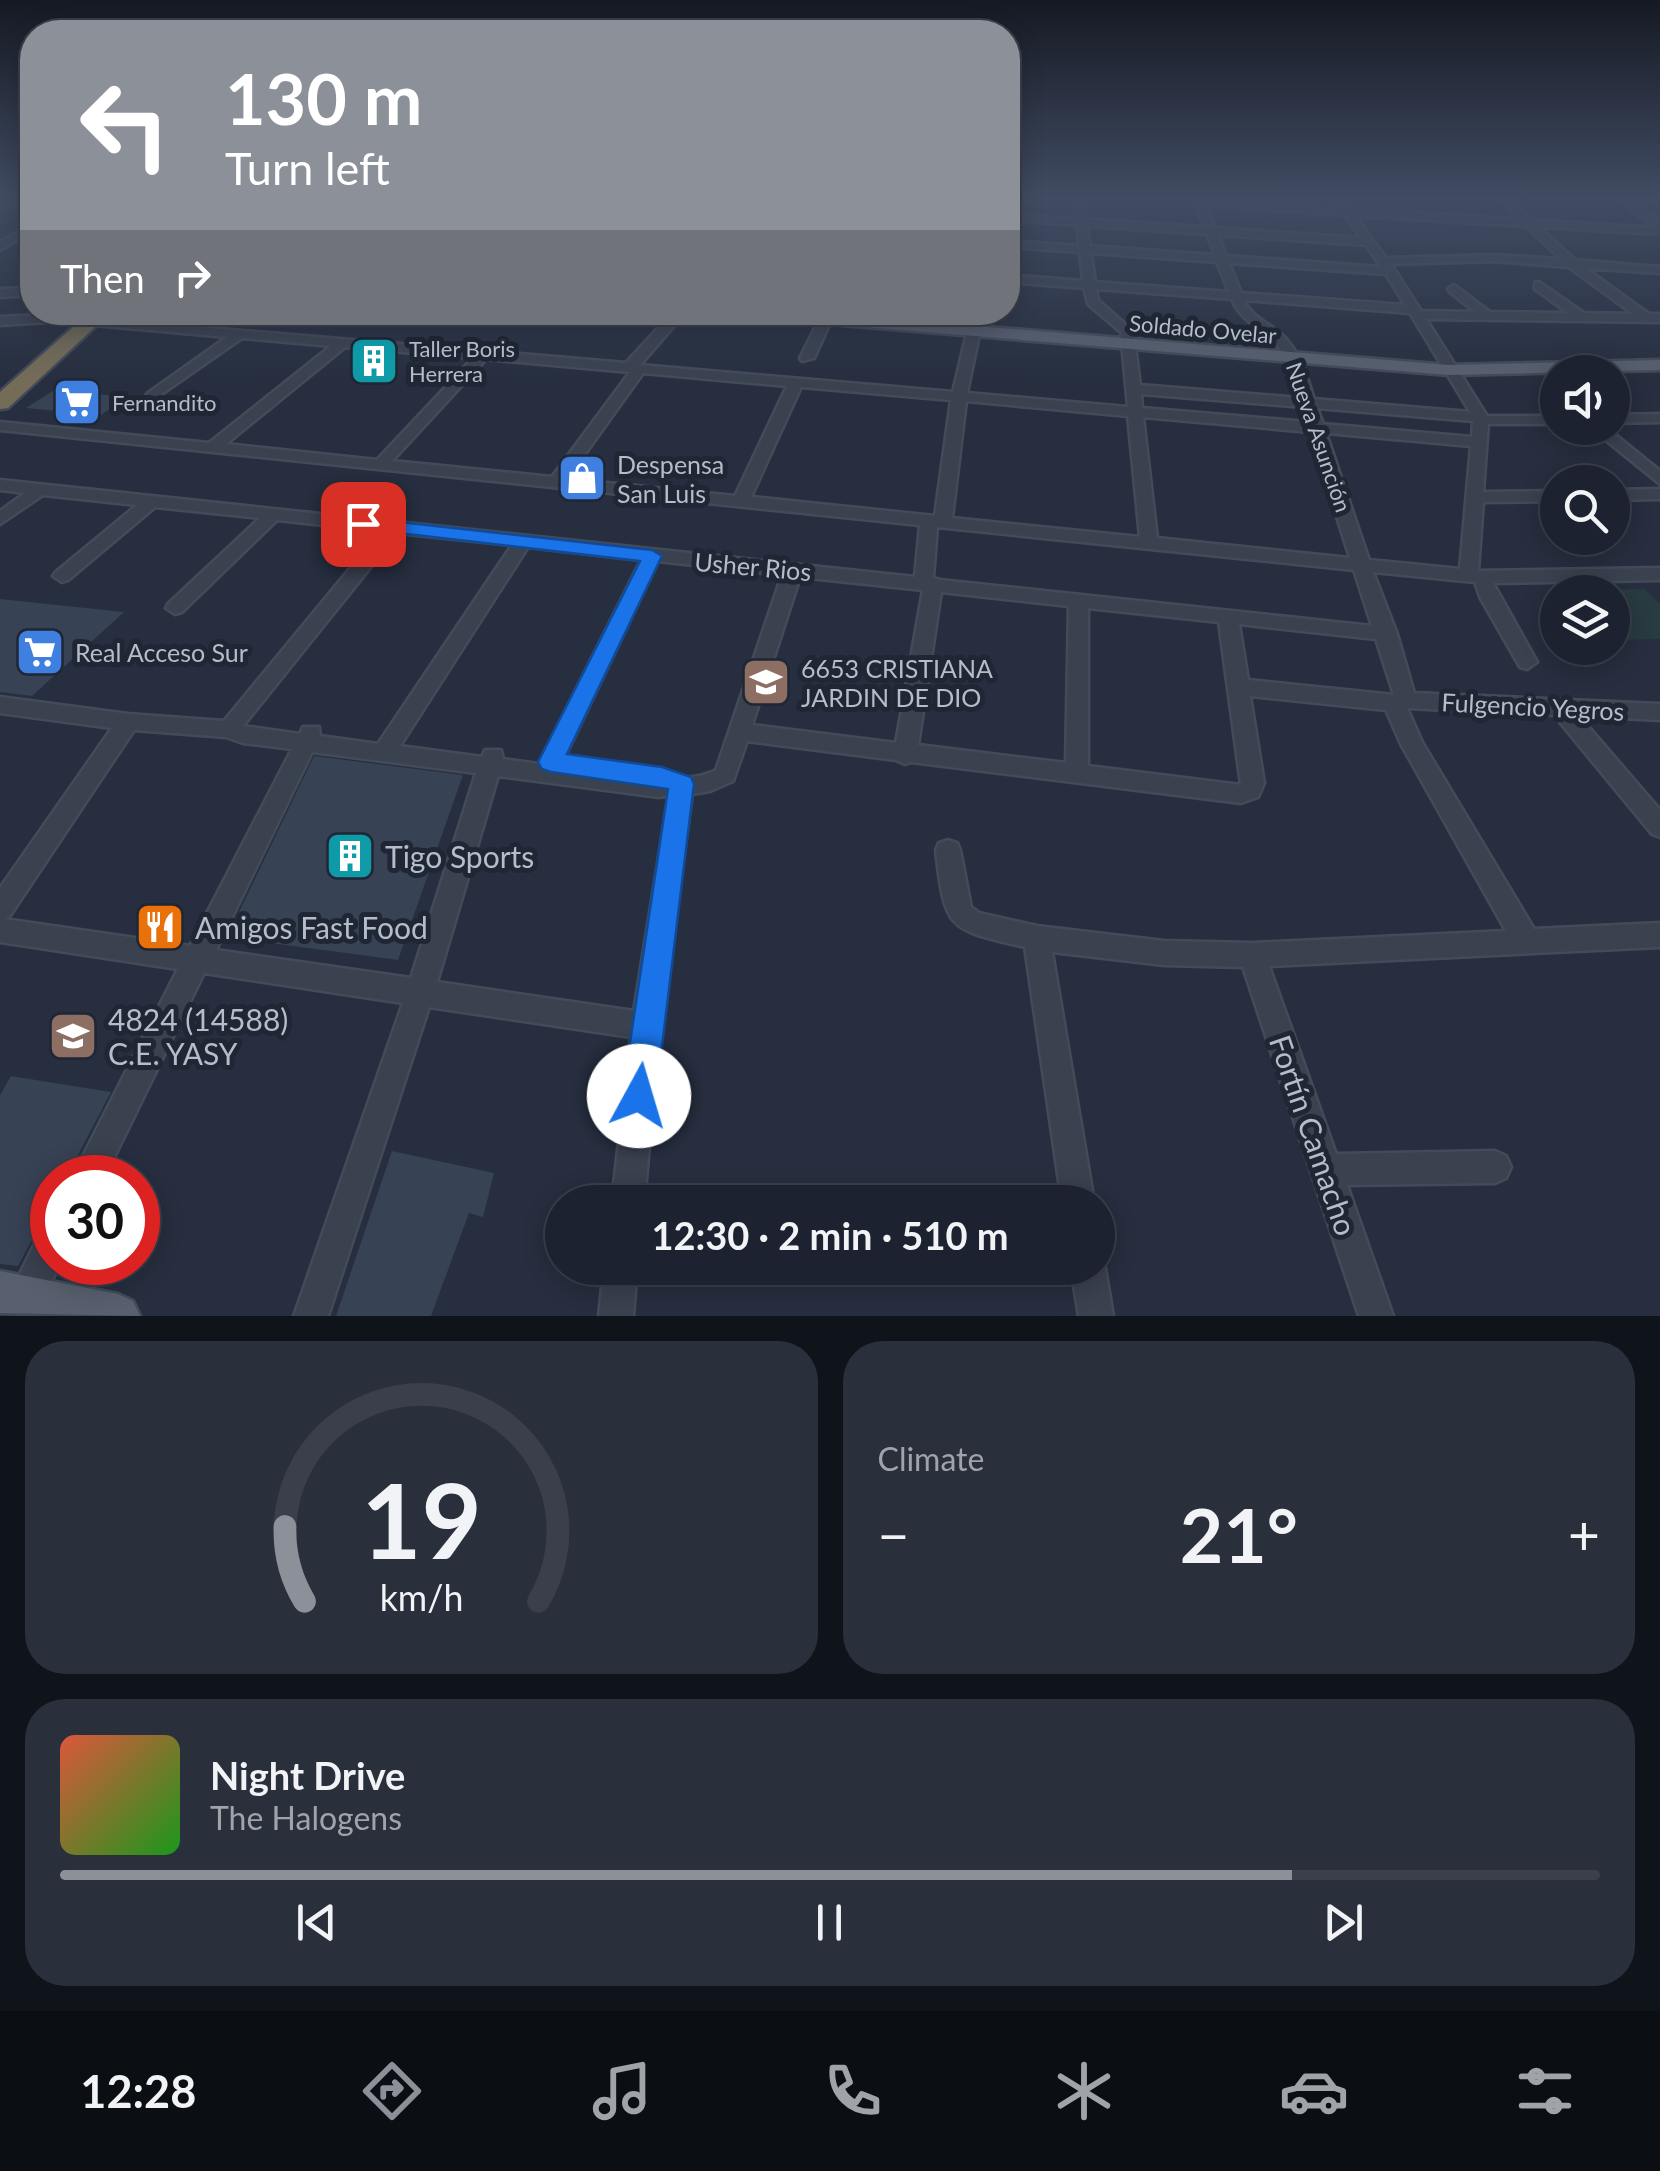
<!DOCTYPE html>
<meta charset="utf-8">
<style>
body{margin:0;font-family:Lato,sans-serif;background:#292f3b;color:#f1f3f6;height:100vh;display:flex;flex-direction:column;font-size:38px;white-space:nowrap}
*{box-sizing:border-box;margin:0}
p{font-size:32px;color:#a0a4aa}
.icon{flex:none;width:55px;height:55px;fill:none;stroke:currentColor;stroke-width:2;stroke-linecap:round;stroke-linejoin:round}
.map{position:relative;height:1316px;overflow:hidden}
.details{display:flex;flex-direction:column;gap:25px;padding:25px;background:#0f131a;flex:1}
.details>*{flex:none}
.guide{position:absolute;left:20px;top:20px;width:1000px;height:305px;border-radius:40px;box-shadow:0 5px 25px #0003,0 0 0 2px #3a3f4b;background:#8c9099;color:#fff;overflow:hidden}
.tools{position:absolute;left:1540px;top:355px;display:grid;gap:20px}
.tools a{display:grid;place-items:center;width:90px;height:90px;border-radius:50%;background:#1c222f;box-shadow:0 5px 25px #0003,0 0 0 2px #3a3f4b;font-size:50px}
.speed{position:absolute;left:30px;top:1155px;display:flex;gap:20px;font-size:50px;font-weight:700;text-align:center}
.speed>*{display:grid;place-content:center;width:130px;height:130px;border-radius:50%;background:#1c222f;box-shadow:0 5px 25px #0003,0 0 0 2px #3a3f4b;line-height:1}
.speed .limit{border:15px solid #d22;background:#fff;color:#111}
.pin{position:absolute;display:grid;place-items:center;width:85px;height:85px;color:#fff;margin:-42px;border-radius:20px;box-shadow:0 5px 15px #0006}
.me{position:absolute;width:110px;margin:-55px;rotate:6deg;stroke-linejoin:round;filter:drop-shadow(0 0 8px #0008)}
.turn{display:flex;align-items:center;gap:35px;height:210px;padding:0 40px;font-size:45px}
.turn .icon{width:130px;height:130px;stroke-width:2.5}
.turn b{display:block;font-size:70px;line-height:85px}
.then{display:flex;align-items:center;height:95px;padding:0 40px;background:#0003;gap:20px;font-size:38px}
.big{font-size:75px;font-weight:700;line-height:1.1}
.details .card{flex:1;display:flex;flex-direction:column;justify-content:center;gap:15px;min-width:0;padding:0 35px;border-radius:40px;background:#292f3b}
.details .dial{align-items:center;gap:0}
.dial svg{height:260px;overflow:visible;fill:none;stroke:#3a3f4b;stroke-width:7;stroke-linecap:round;text-anchor:middle}
.dial text{fill:#f1f3f6;stroke:none}
.song{display:flex;align-items:center;gap:30px}
.cover{width:120px;height:120px;border-radius:15px;background:linear-gradient(135deg,hsl(10 70% 55%),hsl(120 70% 35%))}
.played{height:10px;border-radius:5px;background:linear-gradient(90deg,#8c9099 80%,#3a3f4b 80%)}
.keys{display:flex;justify-content:space-around;direction:ltr}
.heat{display:flex;justify-content:space-between;align-items:center;font-size:55px;direction:ltr}
.details .tiles{flex:1;display:grid;gap:25px;grid-template-columns:1fr 1fr}
.card:last-child{grid-column:span 2}
.trip{position:absolute;left:545px;top:1185px;width:570px;height:100px;border-radius:50px;background:#1c222f;box-shadow:0 5px 25px #0003,0 0 0 2px #3a3f4b;font-weight:700;line-height:100px;text-align:center}
.menu{display:flex;height:160px;justify-content:space-around;align-items:center;background:#0b0e13;color:#a0a4aa}
.menu .icon{width:70px;height:70px}
.menu .on{color:#8c9099}
.menu b{font-size:45px;color:#f1f3f6}
.map>svg:first-child{display:block}
</style>
<div class="map">
<svg width="1660" height="1316" viewBox="0 0 1660 1316">
<rect width="100%" height="100%" fill="#262e3f"/>
<path fill="#283b40" d="M1645 589 1660 604V639L1613 640 1612 592 1558 591Z"/>
<path fill="#384255" d="M54 390 127 397 101 415 26 408Z
M0 599 124 612 32 696 0 692Z
M314 756 463 775 398 960 227 937Z
M11 1076 111 1092 66 1178H52V1202L18 1266 0 1264V1095Z
M392 1151 494 1173 483 1217 469 1213 431 1316H336Z"/>
<g fill="none" stroke-linecap="round" stroke-linejoin="round">
<g stroke="#434a58" stroke-width="5">
<path id="minor" d="M1073 196H1083L1086 219 1204 227 1192 196H1202L1204 200 1340 208 1331 196H1341L1351 209 1519 219 1496 196H1507L1532 220 1655 228 1615 196H1660V201L1631 199 1660 221V234L1539 227 1575 260 1660 267V273L1585 268 1649 314H1660V322L1426 319 1487 416H1558V424H1488L1483 492 1558 491V501L1483 502 1478 571 1660 568V580L1493 583 1537 662 1527 669 1520 667 1480 597 1475 582 1373 572 1397 634 1414 693 1660 704V720L1579 716 1660 810V837L1652 834 1554 715 1407 708 1422 742 1534 929 1660 923V947L1269 966 1336 1154 1495 1151 1506 1156 1511 1167 1506 1178 1495 1183 1347 1185 1393 1316H1359L1243 967 1164 965 1052 952 1094 1202H1062L1025 947C948 929 945 931 936 850L939 843 948 840 957 843 960 850 971 907 979 913 1037 926 1164 941 1252 943 1506 931 1401 744 1386 710 1250 696 1264 783 1258 797 1241 803 911 762 905 764 896 760 747 741 733 781 710 791 692 794 660 1026 644 1202H612L631 1037 429 1007 328 1316H294L403 1003 204 973 104 1178H72L178 969 0 942V888L112 728 0 713V697L128 714 224 721 381 531 277 520 182 612 175 614 166 608 168 604 260 518 155 507 68 580 62 582 53 576 56 572 137 505 43 495 0 524V511L25 493 0 490V480L915 577 920 525 0 430V422L209 443 331 346 242 338 153 400 146 396 148 393 227 337 93 325 87 321 89 318 626 363 673 312H686L640 365 953 392 970 320 964 312H977L982 320 967 393 1128 407 1121 332 1088 304 1084 288 1008 282V275L1083 281 1080 252 1008 247V241L1079 246 1077 225 1008 220V214L1076 219ZM1206 206 1344 215 1361 238 1215 228ZM1355 216 1526 226 1561 259 1495 255 1386 258ZM1087 226 1207 234 1215 255 1090 246ZM1218 235 1366 245 1381 267 1226 256ZM1091 253 1217 262 1229 292 1095 282ZM1495 261 1569 267 1633 314 1584 313 1539 282 1535 283V289L1568 313 1490 312 1454 285 1448 289 1450 292 1475 312 1421 311 1391 264ZM1229 263 1386 274 1405 305 1241 293ZM1096 289 1232 299C1240 321 1263 328 1277 345 1290 360 1294 380 1300 398L1140 385 1133 331 1098 300ZM1244 300 1410 313 1470 412 1314 399C1307 378 1302 357 1286 339 1274 325 1251 318 1244 300ZM345 347 473 358 377 460 226 444ZM486 359 629 372H630L552 477 392 461ZM643 373 787 386 735 496 567 479ZM801 387 951 400 935 516 751 497ZM1141 394 1303 407 1307 422 1142 408ZM966 401 1128 416 1140 537 952 518ZM1317 408 1473 421 1472 437 1323 424ZM1143 417 1310 432 1350 558 1157 538ZM1326 433 1471 446 1460 569 1369 560ZM937 527 1354 570 1372 626 940 580 933 578ZM398 533 512 545 378 744 320 736 319 727H303L300 734 243 726ZM528 547 641 560 539 764 503 759 501 750H485L482 757 400 746ZM658 561 782 575 716 770C682 789 599 771 560 767ZM800 577 923 590 896 743 752 725ZM941 592 1069 606 1066 763 918 745ZM1088 608 1219 622 1241 785 1088 766ZM1239 624 1376 639 1394 695 1248 680ZM134 730 226 737 243 743 292 749 190 946 4 919 9 917ZM312 752 476 773 411 978 216 950ZM498 776 659 797 669 795 634 1011 437 982Z
M32 224V231L0 250V242Z
M32 288V295L0 297V289Z
M524 312H538L528 320 522 316Z
M823 312H835L814 358 802 361 800 358Z
M44 315 48 316V322L0 325V317Z
M1660 414V422L1612 423V415Z
M1591 428H1607L1660 471V484Z
M1660 489V499L1612 500V490Z
M52 1229V1262H61L38 1308 26 1313 14 1308 9 1296 40 1233Z
M1098 1255 1105 1268 1113 1316H1079L1071 1268H1098Z
M604 1268H637L633 1316H599Z"/>
</g>
<g stroke="#434a58" stroke-width="5">
<path id="major" d="M737 312H807L1449 365 1660 360V370L1449 375 744 317Z
M0 1271 118 1294 133 1301 140 1316 0 1313Z"/>
</g>
<g stroke="#424957" stroke-width="5">
<path id="highway" d="M90 312H111L8 408 0 409V392Z"/>
</g>
<use href="#minor" fill="#3a414f" fill-rule="evenodd"/>
<use href="#major" fill="#58606f" fill-rule="evenodd"/>
<use href="#highway" fill="#756c57" fill-rule="evenodd"/>
</g>
<linearGradient id="sky" x2="0" y2="1"><stop stop-color="#151923"/><stop offset="0.52" stop-color="#414c63"/><stop offset="1" stop-color="#414c63" stop-opacity="0"/></linearGradient>
<rect width="1660" height="380" fill="url(#sky)"/>
<path fill="#1a73e8" stroke="#114b97" stroke-width="2.5" d="M363 518 652 550 662 556 567 754 662 767 691 777 694 784 656 1096 651 1108 639 1113 627 1108 622 1096 668 789 551 772 542 769 538 762 640 561 356 528 354 524Z"/>
<defs>
<g id="building-square" transform="scale(2.5)"><rect x="-9" y="-9" width="18" height="18" rx="4" fill="#0f9aa8" stroke="#1f2634"/><path d="M-4-6H4V6H1V3H-1V6H-4ZM-2.5-4.3h1.7v1.8h-1.7ZM.8-4.3h1.7v1.8H.8ZM-2.5-1h1.7V.8h-1.7ZM.8-1h1.7V.8H.8Z" fill="#fff"/></g>
<g id="supermarket-square" transform="scale(2.5)"><rect x="-9" y="-9" width="18" height="18" rx="4" fill="#3f7fe0" stroke="#1f2634"/><path d="M-6-5.5h2.5l.6 2H6L4.5 2H-2.5L-4.4-4H-6ZM-1.5 3.2a1.3 1.3 0 1 0 .1 0ZM3 3.2a1.3 1.3 0 1 0 .1 0Z" fill="#fff"/></g>
<g id="shop-square" transform="scale(2.5)"><rect x="-9" y="-9" width="18" height="18" rx="4" fill="#3f7fe0" stroke="#1f2634"/><path d="M-5-2.5h2.3a2.7 3.5 0 0 1 5.4 0H5L5.5 6h-11ZM-1.5-2.5h3a1.5 2.3 0 0 0-3 0Z" fill="#fff"/></g>
<g id="school-square" transform="scale(2.5)"><rect x="-9" y="-9" width="18" height="18" rx="4" fill="#8d6e63" stroke="#1f2634"/><path d="M0-5L7-2L0 1L-7-2ZM-4 1L0 2.5L4 1V4Q0 6-4 4Z" fill="#fff"/></g>
<g id="restaurant-square" transform="scale(2.5)"><rect x="-9" y="-9" width="18" height="18" rx="4" fill="#e8710a" stroke="#1f2634"/><path d="M-5-6h1v4h1v-4h1v4h1v-4h1v5L-1.5 .5V6h-2V.5L-5-1ZM5-6V6H3V1.5H1.5Q1.5-4 5-6Z" fill="#fff"/></g>
</defs>
<g fill-rule="evenodd">
<use href="#building-square" x="374" y="361"/>
<use href="#supermarket-square" x="77" y="402"/>
<use href="#shop-square" x="582" y="478"/>
<use href="#supermarket-square" x="40" y="652"/>
<use href="#school-square" x="766" y="682"/>
<use href="#building-square" x="350" y="856"/>
<use href="#restaurant-square" x="160" y="927"/>
<use href="#school-square" x="73" y="1036"/>
</g>
<g text-anchor="middle" dominant-baseline="central" stroke-width="10" stroke-linejoin="round" paint-order="stroke">
<g font-size="22" fill="#b6bcca" stroke="#1f2634">
<text transform="translate(1203 329) rotate(5)">Soldado Ovelar</text>
<text transform="translate(1319 437) rotate(71)">Nueva Asunción</text>
</g>
<g font-size="22" fill="#b6bcca" stroke="#1f2634" text-anchor="start">
<text x="409" y="348">Taller Boris<tspan x="409" dy="25">Herrera</tspan></text>
<text x="112" y="402">Fernandito</text>
</g>
<g font-size="25" fill="#b6bcca" stroke="#1f2634" text-anchor="start">
<text x="617" y="464">Despensa<tspan x="617" dy="29">San Luis</tspan></text>
<text x="75" y="652">Real Acceso Sur</text>
<text x="801" y="668">6653 CRISTIANA<tspan x="801" dy="29">JARDIN DE DIO</tspan></text>
</g>
<g font-size="25" fill="#b6bcca" stroke="#1f2634">
<text transform="translate(753 566) rotate(5)">Usher Rios</text>
<text transform="translate(1533 706) rotate(3)">Fulgencio Yegros</text>
</g>
<g font-size="30" fill="#b6bcca" stroke="#1f2634" text-anchor="start">
<text x="385" y="856">Tigo Sports</text>
<text x="195" y="927">Amigos Fast Food</text>
<text x="108" y="1019">4824 (14588)<tspan x="108" dy="34">C.E. YASY</tspan></text>
</g>
<g font-size="30" fill="#b6bcca" stroke="#1f2634">
<text transform="translate(1314 1135) rotate(71)">Fortín Camacho</text>
</g>
</g>
</svg>
<div class="tools">
<a><svg class="icon" aria-label="sound" viewBox="0 0 24 24"><path d="M4 9h4l5-4v14l-5-4H4zM17 9q2 3 0 6"/></svg></a>
<a><svg class="icon" aria-label="search" viewBox="0 0 24 24"><circle cx="10" cy="10" r="6"/><path d="M15 15l6 6"/></svg></a>
<a><svg class="icon" aria-label="layers" viewBox="0 0 24 24"><path d="M12 4l9 5-9 5-9-5zM3 14l9 5 9-5"/></svg></a>
</div>
<div class="speed"><div class="limit">30</div></div>
<div class="pin" style="left:363px;top:524px;background:#d93025"><svg class="icon" aria-label="arrive" viewBox="0 0 24 24"><path d="M6 21V4h12l-3 4 3 4H6"/></svg></div>
<svg class="me" style="left:639px;top:1096px" viewBox="-20 -20 40 40"><circle r="19" fill="#fff"/><path d="M0-13L10 11 0 6-10 11z" fill="#1a73e8"/></svg>
<div class="trip">12:30 · 2 min · 510 m</div>
<div class="guide">
<div class="turn"><svg class="icon" aria-label="left" viewBox="0 0 24 24"><path d="M17 20v-9H6M10 6l-5 5 5 5"/></svg><div><b>130 m</b>Turn left</div></div>
<div class="then">Then<svg class="icon" aria-label="right" viewBox="0 0 24 24"><path d="M7 20v-9h11M14 6l5 5-5 5"/></svg></div>
</div>
</div>
<section class="details">
<div class="tiles">
<div class="card dial"><svg viewBox="0 0 100 80">
<path d="M14 69A42 42 0 1 1 86 69"/>
<path d="M14 69A42 42 0 0 1 8 46" stroke="#8c9099"/>
<text x="50" y="56" font-size="32" font-weight="700">19</text>
<text x="50" y="72" font-size="11">km/h</text>
</svg></div>
<div class="card"><p>Climate</p>
<div class="heat"><a>−</a><b class="big">21°</b><a>+</a></div>
</div>
<div class="card">
<div class="song"><i class="cover"></i><div><b>Night Drive</b><p>The Halogens</p></div></div>
<div class="played"></div>
<div class="keys"><svg class="icon" aria-label="previous" viewBox="0 0 24 24"><path d="M18 5L8 12l10 7zM5 5v14"/></svg><svg class="icon" aria-label="pause" viewBox="0 0 24 24"><path d="M8 5v14M16 5v14"/></svg><svg class="icon" aria-label="next" viewBox="0 0 24 24"><path d="M6 5l10 7-10 7zM19 5v14"/></svg></div>
</div>
</div>
</section>
<nav class="menu">
<b>12:28</b>
<svg class="icon on" aria-label="directions" viewBox="0 0 24 24"><path d="M12 3l9 9-9 9-9-9zM9 14v-3h6M13 9l2 2-2 2"/></svg>
<svg class="icon" aria-label="music" viewBox="0 0 24 24"><path d="M9 18V5l10-2v13"/><circle cx="6" cy="18" r="3"/><circle cx="16" cy="16" r="3"/></svg>
<svg class="icon" aria-label="phone" viewBox="0 0 24 24"><path d="M5 4h4l2 5-3 2q2 4 5 5l2-3 5 2v4C11 20 4 13 5 4z"/></svg>
<svg class="icon" aria-label="climate" viewBox="0 0 24 24"><path d="M12 3v18M4 7l16 10M4 17L20 7"/></svg>
<svg class="icon" aria-label="car" viewBox="0 0 24 24"><path d="M5 17H2v-5l4-1 3-4h7l3 4 3 1v5h-3M9 17h6M6 11h13"/><circle cx="7" cy="17" r="2"/><circle cx="17" cy="17" r="2"/></svg>
<svg class="icon" aria-label="filters" viewBox="0 0 24 24"><path d="M4 7h16M4 17h16"/><circle cx="9" cy="7" r="2"/><circle cx="15" cy="17" r="2"/></svg>
</nav>
